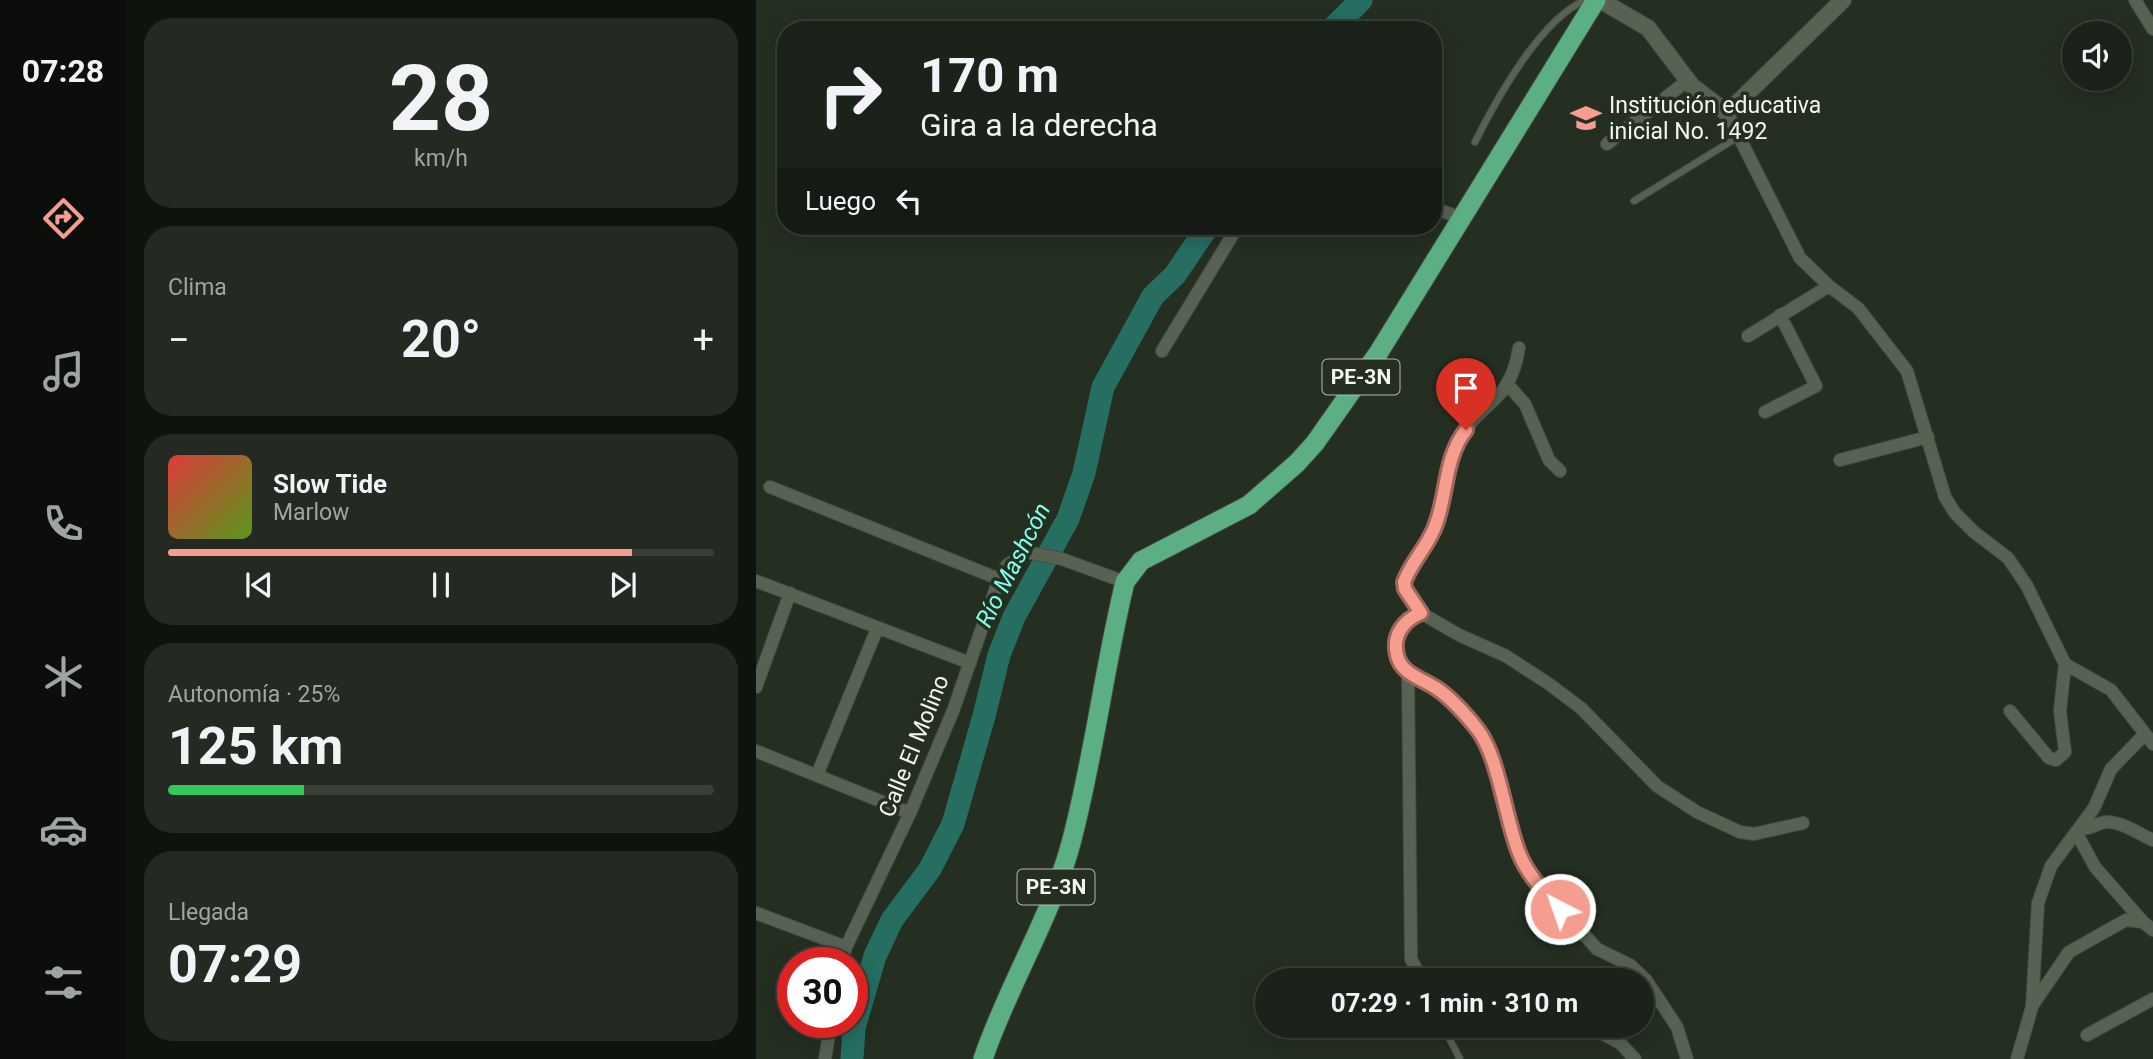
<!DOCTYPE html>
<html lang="es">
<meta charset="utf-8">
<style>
body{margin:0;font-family:Roboto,sans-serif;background:#242a22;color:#f1f3f6;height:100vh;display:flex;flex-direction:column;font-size:26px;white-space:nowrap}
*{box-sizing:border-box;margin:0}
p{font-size:23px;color:#a0a4a2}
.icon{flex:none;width:38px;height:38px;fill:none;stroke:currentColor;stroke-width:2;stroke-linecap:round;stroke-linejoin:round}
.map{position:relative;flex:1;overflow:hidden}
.side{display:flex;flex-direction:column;gap:18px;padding:18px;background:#0f130e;width:630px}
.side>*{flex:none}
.hud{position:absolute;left:21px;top:21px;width:665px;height:214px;border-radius:28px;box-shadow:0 4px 18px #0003,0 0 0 2px #393f38;background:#1b2219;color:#f1f3f6;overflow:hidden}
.controls{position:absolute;left:1306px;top:21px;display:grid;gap:14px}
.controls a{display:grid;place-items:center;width:70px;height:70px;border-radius:50%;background:#1b2219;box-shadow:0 4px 18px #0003,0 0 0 2px #393f38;font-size:35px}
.speed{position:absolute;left:21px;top:947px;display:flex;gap:14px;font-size:35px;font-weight:700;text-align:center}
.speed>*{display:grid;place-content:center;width:91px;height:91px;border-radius:50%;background:#1b2219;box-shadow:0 4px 18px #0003,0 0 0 2px #393f38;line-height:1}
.speed .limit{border:10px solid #d22;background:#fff;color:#111}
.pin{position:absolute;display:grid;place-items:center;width:60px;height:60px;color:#fff;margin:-72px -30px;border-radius:50% 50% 50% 0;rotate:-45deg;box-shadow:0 0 7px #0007}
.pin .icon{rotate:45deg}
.me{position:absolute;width:77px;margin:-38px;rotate:319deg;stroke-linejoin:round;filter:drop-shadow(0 0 5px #0008)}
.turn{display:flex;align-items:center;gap:24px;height:147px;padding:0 28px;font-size:32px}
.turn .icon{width:91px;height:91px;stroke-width:2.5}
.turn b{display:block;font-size:49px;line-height:60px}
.then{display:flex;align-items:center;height:66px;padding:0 28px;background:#0003;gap:14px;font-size:26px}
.big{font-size:52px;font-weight:700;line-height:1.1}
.side .widget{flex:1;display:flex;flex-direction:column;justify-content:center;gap:10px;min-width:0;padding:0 24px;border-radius:28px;background:#242a22}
.side .dial{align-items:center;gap:0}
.dial b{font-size:91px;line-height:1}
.song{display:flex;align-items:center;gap:21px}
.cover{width:84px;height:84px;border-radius:10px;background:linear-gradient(135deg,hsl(0 70% 55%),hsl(90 70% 35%))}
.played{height:7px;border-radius:4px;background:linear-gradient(90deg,#f59d8e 85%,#393f38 85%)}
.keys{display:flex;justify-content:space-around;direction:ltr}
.heat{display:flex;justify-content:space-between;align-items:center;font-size:38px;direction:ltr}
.charge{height:10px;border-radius:5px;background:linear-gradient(90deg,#34c759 25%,#393f38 0)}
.trip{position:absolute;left:499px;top:968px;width:399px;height:70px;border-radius:35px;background:#1b2219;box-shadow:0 4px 18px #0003,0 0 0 2px #393f38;font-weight:700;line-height:70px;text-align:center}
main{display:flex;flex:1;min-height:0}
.tabs{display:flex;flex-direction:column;width:126px;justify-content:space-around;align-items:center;background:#0b0e0a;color:#a0a4a2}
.tabs .icon{width:49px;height:49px}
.tabs .selected{color:#f59d8e}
.tabs b{font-size:32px;color:#f1f3f6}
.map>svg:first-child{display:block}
</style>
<main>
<nav class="tabs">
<b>07:28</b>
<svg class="icon selected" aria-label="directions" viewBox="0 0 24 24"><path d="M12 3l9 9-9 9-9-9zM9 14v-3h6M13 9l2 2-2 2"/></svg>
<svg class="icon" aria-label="music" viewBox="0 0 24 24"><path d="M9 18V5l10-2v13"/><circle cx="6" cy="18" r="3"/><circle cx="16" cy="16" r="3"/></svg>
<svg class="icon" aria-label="phone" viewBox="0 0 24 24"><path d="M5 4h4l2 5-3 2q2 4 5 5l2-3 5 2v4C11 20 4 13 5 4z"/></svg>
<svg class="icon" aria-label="climate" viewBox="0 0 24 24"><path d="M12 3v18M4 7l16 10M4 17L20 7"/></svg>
<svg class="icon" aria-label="car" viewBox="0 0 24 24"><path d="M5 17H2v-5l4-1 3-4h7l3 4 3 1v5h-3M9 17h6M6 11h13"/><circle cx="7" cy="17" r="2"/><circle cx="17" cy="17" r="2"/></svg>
<svg class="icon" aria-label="filters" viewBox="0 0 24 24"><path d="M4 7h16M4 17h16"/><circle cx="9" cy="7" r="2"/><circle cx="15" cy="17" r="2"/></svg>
</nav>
<section class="side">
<div class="widget dial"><b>28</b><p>km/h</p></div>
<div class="widget"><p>Clima</p>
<div class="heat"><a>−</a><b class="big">20°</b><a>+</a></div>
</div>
<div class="widget">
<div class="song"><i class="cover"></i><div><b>Slow Tide</b><p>Marlow</p></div></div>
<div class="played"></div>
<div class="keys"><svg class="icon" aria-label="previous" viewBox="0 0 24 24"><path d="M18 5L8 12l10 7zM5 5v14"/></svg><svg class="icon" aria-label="pause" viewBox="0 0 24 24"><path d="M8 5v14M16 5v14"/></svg><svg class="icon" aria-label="next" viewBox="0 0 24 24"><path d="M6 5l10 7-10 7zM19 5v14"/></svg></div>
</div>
<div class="widget"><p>Autonomía · 25%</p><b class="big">125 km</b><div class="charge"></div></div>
<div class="widget"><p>Llegada</p><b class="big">07:29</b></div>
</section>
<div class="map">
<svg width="1397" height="1059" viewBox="0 0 1397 1059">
<rect width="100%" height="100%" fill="#242e21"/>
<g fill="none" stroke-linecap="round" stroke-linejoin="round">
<path stroke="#266d62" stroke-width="23" d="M575 30 605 0
M96 1059 98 1028 119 956 136 920 174 869 197 824 228 716 243 655 258 617 312 519 328 473 347 387 397 296 419 275 452 226"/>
<g stroke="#434c41" stroke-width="8">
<path id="service" d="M719 142C740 100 785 18 830 0
M878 201 982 137
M687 1026 704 1059"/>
</g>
<g stroke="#434c41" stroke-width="14">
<path id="minor" d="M1379 0 1397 29
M971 113 1044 258 1073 286 1102 308 1151 371 1189 497 1199 513 1218 532 1252 558 1271 586 1309 664 1355 690 1397 744
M851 144 932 80
M677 208 706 218
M992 336 1073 286
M406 351 482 226
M752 385 769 404 793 460 804 471
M1009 412 1060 386 1024 315
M1084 460 1172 437
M14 487 243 579
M0 581 214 663
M665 613 649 589C647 568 671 547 679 527 690 499 687 466 703 440 726 399 754 404 763 348
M652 673 655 959 666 980
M0 687 34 593
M1254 711 1293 758 1300 760 1309 752 1304 711 1309 664
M0 751 154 813
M61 775 121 629
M1324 827C1335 831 1339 823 1350 822 1365 821 1383 834 1397 840
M1320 832 1339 867 1387 922
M0 913 90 947
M86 962 90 947 154 813 197 711 243 579 251 565 271 552 306 559 369 582
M1278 1003 1313 952 1370 920 1387 922 1397 930
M832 1026 864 1043 879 1059
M1331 1035 1397 999
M69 1059 75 1022
M931 1059 921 1027 890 980 874 965 841 949 773 872 763 853 732 746 721 729 681 689 652 673 641 656V634L652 618 665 613 703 635 750 656 793 684 825 708 901 786 941 812 984 832 998 834 1047 823
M1261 1059 1276 1007 1282 903 1295 866 1338 808 1355 769 1388 735"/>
</g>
<g stroke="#434c41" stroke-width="18">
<path id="tertiary" d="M844 0 892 28 936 86 971 113 1087 0"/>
</g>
<g stroke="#434c41" stroke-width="21">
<path id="trunk" d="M227 1059C252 985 295 918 315 843 338 757 348 668 369 582L385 561 493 505 541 463 559 443 623 352 840 0"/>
</g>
<use href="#service" stroke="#576253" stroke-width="6"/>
<use href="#minor" stroke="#576253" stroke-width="12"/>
<use href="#tertiary" stroke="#576253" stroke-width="16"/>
<use href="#trunk" stroke="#5caf83" stroke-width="19"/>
</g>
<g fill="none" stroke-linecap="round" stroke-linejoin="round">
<g stroke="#9f665c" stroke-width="18">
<path id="route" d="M710 430C687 459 692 497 678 529 670 548 655 563 648 582L649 589 665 613C648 620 636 635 641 655 645 674 667 679 680 688 695 698 711 716 722 730 743 758 749 818 763 853 771 874 788 892 804 909"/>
</g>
<use href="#route" stroke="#f59d8e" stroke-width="12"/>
</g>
<defs>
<g id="school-bare" transform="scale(2.415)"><path d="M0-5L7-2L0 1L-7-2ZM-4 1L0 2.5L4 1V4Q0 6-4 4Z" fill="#f59d8e" stroke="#242e21" stroke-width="2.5" paint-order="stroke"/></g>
</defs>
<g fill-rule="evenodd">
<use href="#school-bare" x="830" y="118"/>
</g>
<g text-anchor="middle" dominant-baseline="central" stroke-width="7" stroke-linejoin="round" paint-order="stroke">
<g fill="#242e21" stroke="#b3bbb0" stroke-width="2">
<rect x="566.5" y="359.5" width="77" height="35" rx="5"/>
<rect x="261.5" y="869.5" width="77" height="35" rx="5"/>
</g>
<g font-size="21" font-weight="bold" fill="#f0f7ee">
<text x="605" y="377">PE-3N</text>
<text x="300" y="887">PE-3N</text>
</g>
<g font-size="23" fill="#f0f7ee" stroke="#242e21" text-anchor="start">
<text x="853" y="105">Institución educativa<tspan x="853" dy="26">inicial No. 1492</tspan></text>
</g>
<g font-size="23" fill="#f0f7ee" stroke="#242e21">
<text transform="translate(158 746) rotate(-68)">Calle El Molino</text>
</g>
<g font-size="24" font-style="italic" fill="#7dffe9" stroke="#242e21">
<text transform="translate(257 565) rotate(-63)">Río Mashcón</text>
</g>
</g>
</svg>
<div class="controls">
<a><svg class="icon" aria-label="sound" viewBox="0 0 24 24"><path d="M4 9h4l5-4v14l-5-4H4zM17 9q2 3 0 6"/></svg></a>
</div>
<div class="speed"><div class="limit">30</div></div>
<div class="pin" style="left:710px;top:430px;background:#d93025"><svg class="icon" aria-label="arrive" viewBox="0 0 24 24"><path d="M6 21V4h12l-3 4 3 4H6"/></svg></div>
<svg class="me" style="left:804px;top:909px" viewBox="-20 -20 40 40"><circle r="17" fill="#f59d8e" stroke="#fff" stroke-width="3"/><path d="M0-11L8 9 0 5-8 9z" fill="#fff"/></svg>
<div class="trip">07:29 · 1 min · 310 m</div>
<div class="hud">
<div class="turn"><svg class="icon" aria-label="right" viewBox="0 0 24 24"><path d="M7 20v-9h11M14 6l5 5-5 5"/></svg><div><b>170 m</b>Gira a la derecha</div></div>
<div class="then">Luego<svg class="icon" aria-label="left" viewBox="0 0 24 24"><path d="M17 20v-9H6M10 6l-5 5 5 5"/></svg></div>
</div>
</div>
</main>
